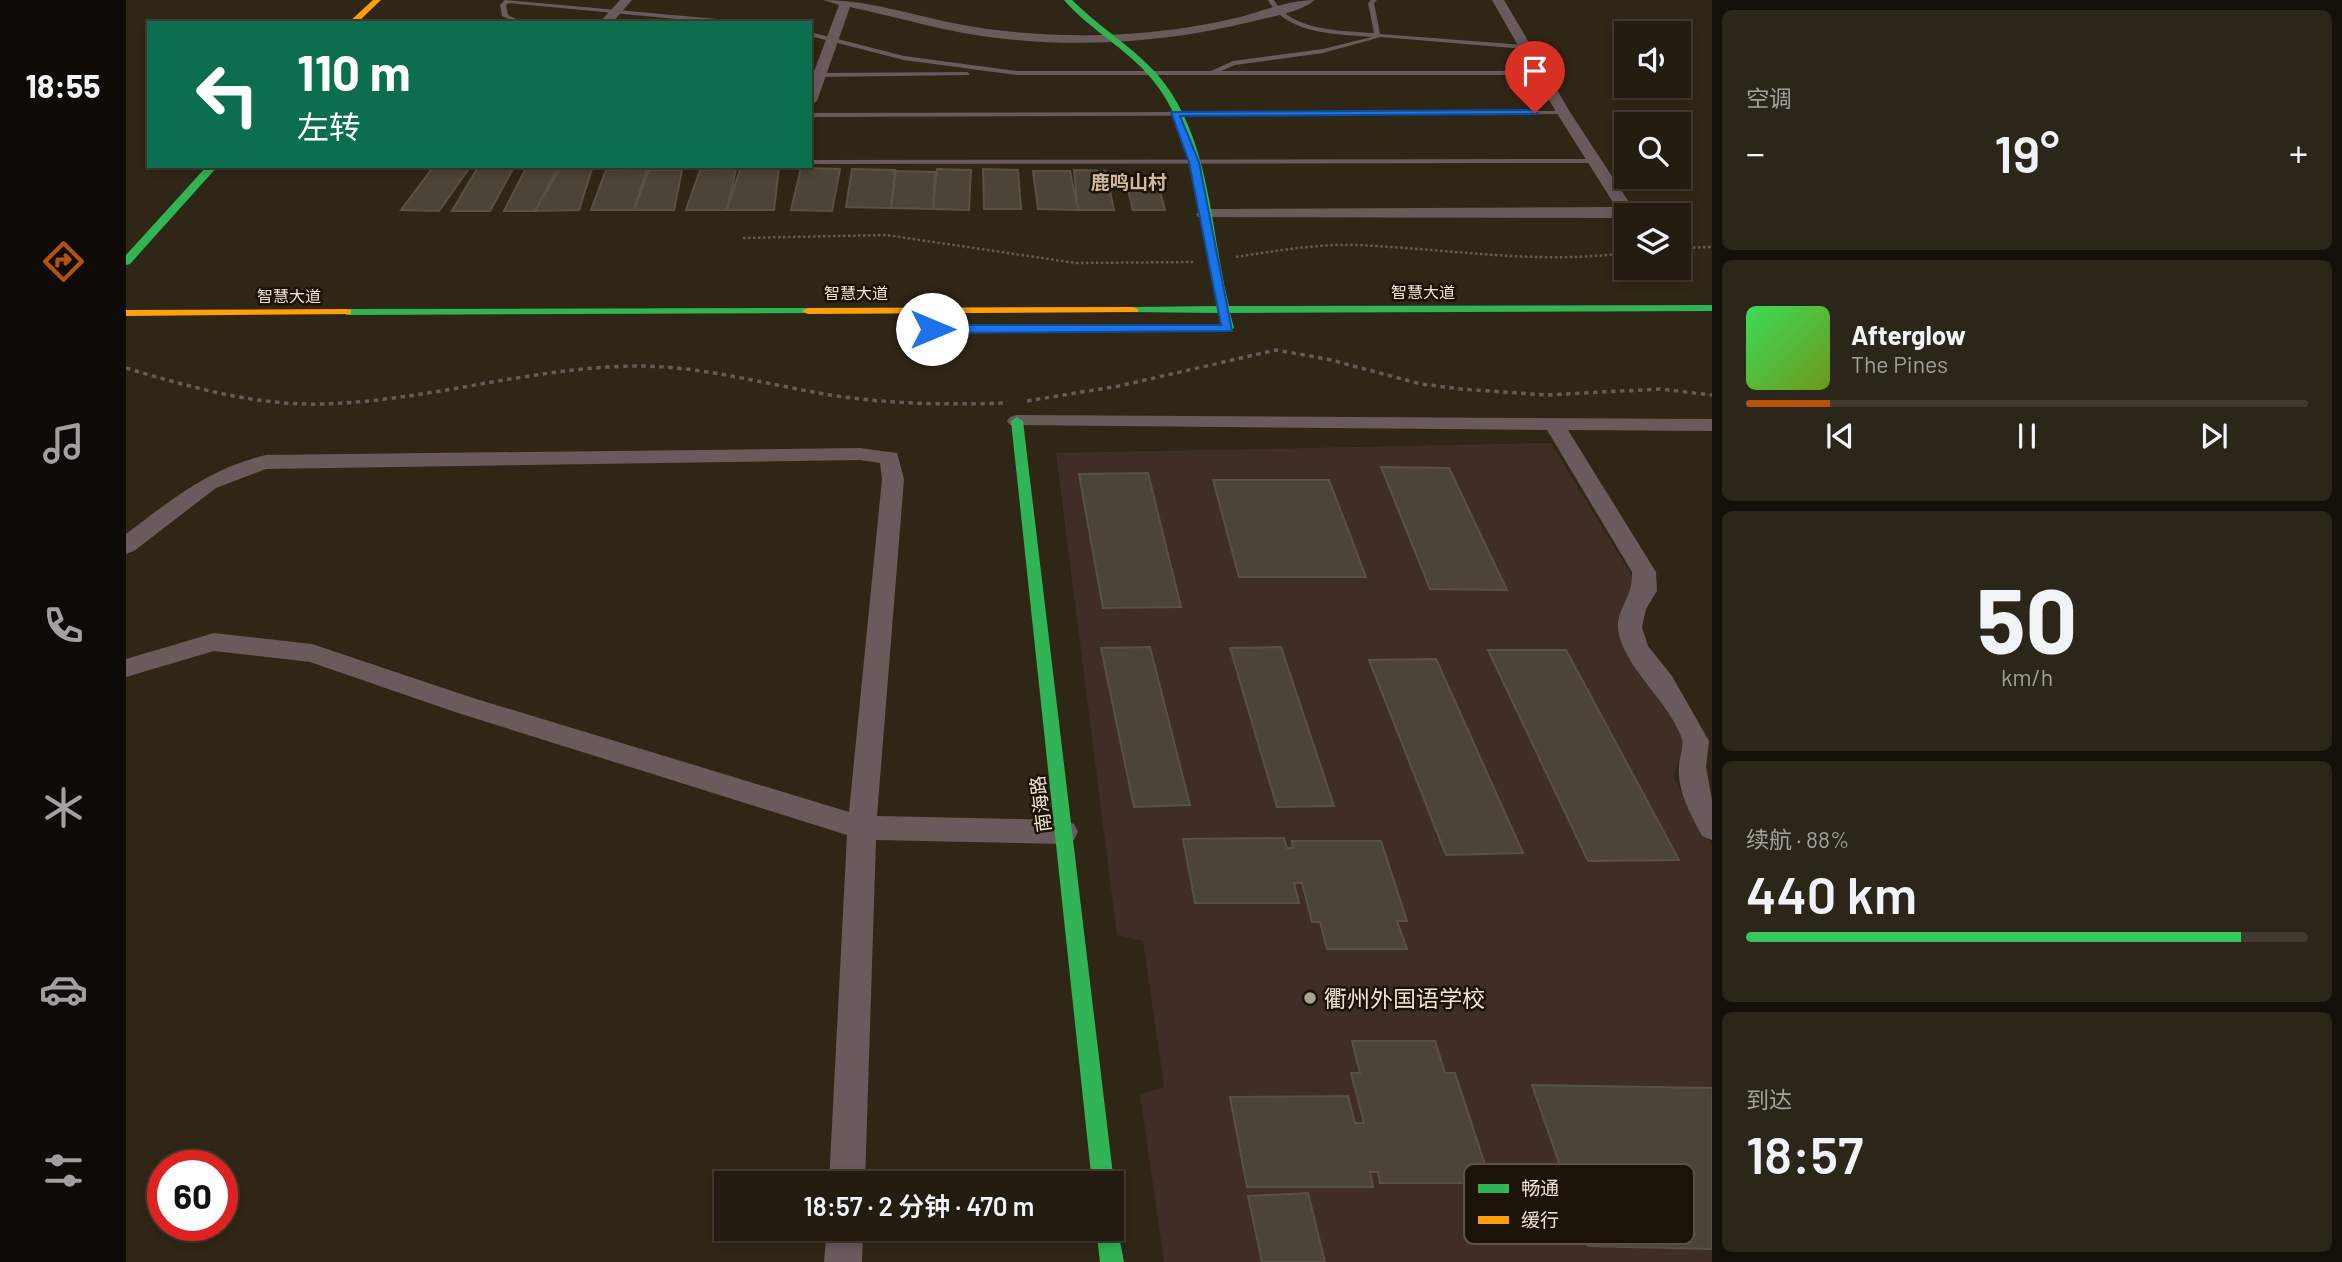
<!DOCTYPE html>
<html lang="zh">
<meta charset="utf-8">
<style>
body{margin:0;font-family:Barlow,"Noto Sans SC",sans-serif;background:#2c2519;color:#f1f3f6;height:100vh;display:flex;flex-direction:column;font-size:26px;white-space:nowrap}
*{box-sizing:border-box;margin:0}
p{font-size:23px;color:#a3a19f}
.icon{flex:none;width:38px;height:38px;fill:none;stroke:currentColor;stroke-width:2;stroke-linecap:round;stroke-linejoin:round}
.map{position:relative;flex:1;overflow:hidden}
.side{display:flex;flex-direction:column;gap:10px;padding:10px;background:#140f09;width:630px}
.side>*{flex:none}
.top-card{position:absolute;left:21px;top:21px;width:665px;height:147px;border-radius:0px;box-shadow:0 4px 10px #0003,0 0 0 2px #413a30;background:#0b6e4f;color:#fff;overflow:hidden}
.fabs{position:absolute;left:1488px;top:21px;display:grid;gap:14px}
.fabs a{display:grid;place-items:center;width:77px;height:77px;border-radius:0px;background:#241c10;box-shadow:0 4px 10px #0003,0 0 0 2px #413a30;font-size:35px}
.speed{position:absolute;left:21px;top:1150px;display:flex;gap:14px;font-size:35px;font-weight:700;text-align:center}
.speed>*{display:grid;place-content:center;width:91px;height:91px;border-radius:50%;background:#241c10;box-shadow:0 4px 10px #0003,0 0 0 2px #413a30;line-height:1}
.speed .limit{border:10px solid #d22;background:#fff;color:#111}
.pin{position:absolute;display:grid;place-items:center;width:60px;height:60px;color:#fff;margin:-72px -30px;border-radius:50% 50% 50% 0;rotate:-45deg;box-shadow:0 0 7px #0007}
.pin .icon{rotate:45deg}
.me{position:absolute;width:77px;margin:-38px;rotate:90deg;stroke-linejoin:round;filter:drop-shadow(0 0 5px #0008)}
.turn{display:flex;align-items:center;gap:24px;height:147px;padding:0 35px;font-size:32px}
.turn .icon{width:91px;height:91px;stroke-width:2.5}
.turn b{display:block;font-size:49px;line-height:60px}
.big{font-size:52px;font-weight:600;line-height:1.1}
.side .card{flex:1;display:flex;flex-direction:column;justify-content:center;gap:10px;min-width:0;padding:0 24px;border-radius:10px;background:#2c2519}
.side .dial{align-items:center;gap:0}
.dial b{font-size:91px;line-height:1}
.song{display:flex;align-items:center;gap:21px}
.cover{width:84px;height:84px;border-radius:10px;background:linear-gradient(135deg,hsl(130 70% 55%),hsl(80 70% 35%))}
.played{height:7px;border-radius:4px;background:linear-gradient(90deg,#b45309 15%,#413a30 15%)}
.keys{display:flex;justify-content:space-around;direction:ltr}
.heat{display:flex;justify-content:space-between;align-items:center;font-size:38px;direction:ltr}
.charge{height:10px;border-radius:5px;background:linear-gradient(90deg,#34c759 88%,#413a30 0)}
.trip{position:absolute;left:588px;top:1171px;width:410px;height:70px;border-radius:0px;background:#241c10;box-shadow:0 4px 10px #0003,0 0 0 2px #413a30;font-weight:600;line-height:70px;text-align:center}
main{display:flex;flex:1;min-height:0}
.tab-bar{display:flex;flex-direction:column;width:126px;justify-content:space-around;align-items:center;background:#0e0b06;color:#a3a19f}
.tab-bar .icon{width:49px;height:49px}
.tab-bar .on{color:#b45309}
.tab-bar b{font-size:32px;color:#f1f3f6}
.map>svg:first-child{display:block}
</style>
<main>
<nav class="tab-bar">
<b>18:55</b>
<svg class="icon on" aria-label="directions" viewBox="0 0 24 24"><path d="M12 3l9 9-9 9-9-9zM9 14v-3h6M13 9l2 2-2 2"/></svg>
<svg class="icon" aria-label="music" viewBox="0 0 24 24"><path d="M9 18V5l10-2v13"/><circle cx="6" cy="18" r="3"/><circle cx="16" cy="16" r="3"/></svg>
<svg class="icon" aria-label="phone" viewBox="0 0 24 24"><path d="M5 4h4l2 5-3 2q2 4 5 5l2-3 5 2v4C11 20 4 13 5 4z"/></svg>
<svg class="icon" aria-label="climate" viewBox="0 0 24 24"><path d="M12 3v18M4 7l16 10M4 17L20 7"/></svg>
<svg class="icon" aria-label="car" viewBox="0 0 24 24"><path d="M5 17H2v-5l4-1 3-4h7l3 4 3 1v5h-3M9 17h6M6 11h13"/><circle cx="7" cy="17" r="2"/><circle cx="17" cy="17" r="2"/></svg>
<svg class="icon" aria-label="filters" viewBox="0 0 24 24"><path d="M4 7h16M4 17h16"/><circle cx="9" cy="7" r="2"/><circle cx="15" cy="17" r="2"/></svg>
</nav>
<div class="map">
<svg width="1586" height="1262" viewBox="0 0 1586 1262">
<rect width="100%" height="100%" fill="#302616"/>
<path fill="#3f2d26" d="M1425 443 1510 582 1492 618 1559 741 1547 777 1586 845V1262H1038L1014 1095 1038 1087 1017 941 991 935 930 453Z"/>
<path fill="#4c4436" stroke="#5a5145" stroke-width="2" d="M308 166 344 167 313 211 275 210Z
M401 166 432 167 409 211H378Z
M467 166 453 210 409 211 435 167Z
M352 167H388L364 211H326Z
M653 168 648 210H601L614 169Z
M675 168 714 169 706 211 665 210Z
M521 169 508 210H465L480 170Z
M610 169 601 210H560L574 170Z
M726 169 769 170 765 208 720 207Z
M811 169 845 170 843 210 807 209Z
M857 169 892 170 895 209H858Z
M523 170H556L548 210H508Z
M948 170 980 171 988 210H952Z
M770 171 809 172 807 209 765 208Z
M907 171H944L952 210 912 209Z
M999 177H1030L1039 210H1007Z
M1255 467 1323 468 1381 590 1304 589Z
M1022 473 1055 607 977 608 953 474Z
M1087 480H1203L1240 577H1113Z
M1024 647 1064 805 1008 807 975 648Z
M1155 647 1208 806 1151 807 1104 648Z
M1362 650H1440L1553 860 1462 861Z
M1310 659 1397 853 1320 855 1243 660Z
M1158 838 1161 848H1167L1166 841H1255L1281 921H1271L1281 949H1201L1194 922H1186L1176 883H1168L1173 903H1069L1057 839Z
M1226 1041H1309L1319 1073H1329L1365 1183H1254L1252 1172H1244L1247 1187H1121L1104 1097 1222 1096 1229 1123H1238L1225 1073H1234Z
M1406 1085 1586 1088V1249L1462 1246Z
M1182 1193 1199 1262H1136L1122 1196Z"/>
<g fill="none" stroke-linecap="round" stroke-linejoin="round">
<path stroke="#665b56" stroke-width="2.5" stroke-dasharray="2.5 2.5" stroke-linecap="butt" d="M617 238 760 235 950 263 1067 262
M1552 248 1586 247
M1110 257C1149 251 1188 244 1227 245 1319 248 1408 265 1500 253"/>
<path stroke="#665b56" stroke-width="3.5" stroke-dasharray="4.5 4.5" stroke-linecap="butt" d="M0 368C64 387 130 406 197 404 301 401 402 368 506 366 573 365 638 384 704 395 762 404 820 405 878 403
M901 401 993 386 1150 350 1201 359 1295 384 1335 389 1420 395 1534 389 1586 395"/>
<path fill="#695a5c" fill-rule="evenodd" d="M379 0 614 21 617 23H592L383 3 380 5 382 15 397 22 391 23 376 16 374 5Z
M1142 0H1148C1164 31 1217 31 1248 33L1242 3 1245 0H1251L1248 3 1254 34 1399 45 1402 47 1399 49 1255 37 1197 53 1109 65 1095 71H1414L1417 73 1414 75H890L778 60 684 36V32L778 56 890 71H1085L1107 61 1197 49 1246 37C1212 34 1160 35 1142 0Z
M841 72 844 74 843 75 693 77 690 75 693 73Z
M1439 111V113L1437 114 684 117V113Z
M1471 159V163H1468L684 164V160Z"/>
<path fill="#695a5c" fill-rule="evenodd" d="M494 0H506L486 23H473Z
M697 0C742 0 786 15 832 24 879 33 927 36 975 35 1017 34 1060 29 1101 20 1131 14 1159 0 1189 0 1173 13 1143 17 1124 22 1035 44 940 49 849 35 807 28 766 16 724 7L691 101 684 105V82L713 5Z
M1366 0H1378L1444 112 1508 210 1506 213 1484 218 1072 217 1070 214 1078 209 1490 207 1430 112Z
M891 415 1586 419V431L1442 430 1530 572 1531 591 1520 609 1516 627 1522 646 1546 676 1583 741 1580 767 1586 800V840L1576 836C1565 814 1551 792 1553 766 1553 758 1558 747 1556 739 1544 702 1495 665 1492 628 1491 608 1507 598 1506 572L1421 430 884 425 881 421 884 417Z
M734 448 771 453 778 479 751 816 938 820 948 824 952 832 948 840 938 844 750 840 739 1183H703L721 835 329 712 184 662 88 651 0 677V659L88 633 186 644 344 697 723 812 756 479 754 463 734 460 140 469 90 488 8 551 0 554V534C45 500 84 468 140 455Z
M701 1228H737L736 1262H698Z"/>
<path fill="#30b455" fill-rule="evenodd" d="M938 0H946C973 27 1006 46 1031 74 1085 136 1084 230 1103 306L1586 305V311L1104 313 1108 328 1102 332 1096 328 1093 313 1003 312 1001 310 1007 307 1091 306C1074 232 1077 140 1025 78 1000 48 964 30 938 0Z
M81 166H92L4 264 0 265V255Z
M682 308 688 311 686 313 221 315 215 312 221 309Z
M891 417 897 421 988 1183 985 1191V1183H966L885 421Z
M985 1218 990 1220 998 1262H974L970 1228H985Z"/>
<path fill="#ff9f0a" fill-rule="evenodd" d="M247 0H255L231 23H222Z
M1007 307 1013 310 1011 312 682 314 676 311 682 308Z
M221 309 225 310V314L0 316V310Z"/>
</g>
<path fill="#1a73e8" stroke="#114b97" stroke-width="2" d="M1409 110 1412 114 1054 116 1073 162 1106 331 806 333 800 329 806 325H1095L1063 162 1045 112Z"/>
<circle fill="#ada292" stroke="#1b1307" stroke-width="2.5" cx="1184" cy="998" r="7"/>
<g text-anchor="middle" dominant-baseline="central" stroke-width="5" stroke-linejoin="round" paint-order="stroke">
<g font-size="16" fill="#f0e4d4" stroke="#1b1307">
<text x="1297" y="291">智慧大道</text>
<text x="730" y="292">智慧大道</text>
<text x="163" y="295">智慧大道</text>
</g>
<g font-size="19" font-weight="bold" fill="#d2bb9d" stroke="#1b1307">
<text x="1003" y="181">鹿鸣山村</text>
</g>
<g font-size="19" fill="#f0e4d4" stroke="#1b1307">
<text transform="translate(914 804) rotate(-97)">南海路</text>
</g>
<g font-size="23" fill="#f0e4d4" stroke="#1b1307" text-anchor="start">
<text x="1198" y="998">衢州外国语学校</text>
</g>
</g>
<rect x="1338" y="1164" width="230" height="80" rx="10" fill="#1b1307" stroke="#5b5244" stroke-width="2"/>
<rect x="1352" y="1184" width="31" height="9" fill="#30b455"/>
<rect x="1352" y="1216" width="31" height="8" fill="#ff9f0a"/>
<g font-size="19" fill="#f0e4d4">
<text x="1395" y="1195">畅通</text>
<text x="1395" y="1227">缓行</text>
</g>
</svg>
<div class="fabs">
<a><svg class="icon" aria-label="sound" viewBox="0 0 24 24"><path d="M4 9h4l5-4v14l-5-4H4zM17 9q2 3 0 6"/></svg></a>
<a><svg class="icon" aria-label="search" viewBox="0 0 24 24"><circle cx="10" cy="10" r="6"/><path d="M15 15l6 6"/></svg></a>
<a><svg class="icon" aria-label="layers" viewBox="0 0 24 24"><path d="M12 4l9 5-9 5-9-5zM3 14l9 5 9-5"/></svg></a>
</div>
<div class="speed"><div class="limit">60</div></div>
<div class="pin" style="left:1409px;top:113px;background:#d93025"><svg class="icon" aria-label="arrive" viewBox="0 0 24 24"><path d="M6 21V4h12l-3 4 3 4H6"/></svg></div>
<svg class="me" style="left:806px;top:329px" viewBox="-20 -20 40 40"><circle r="19" fill="#fff"/><path d="M0-13L10 11 0 6-10 11z" fill="#1a73e8"/></svg>
<div class="trip">18:57 · 2 分钟 · 470 m</div>
<div class="top-card">
<div class="turn"><svg class="icon" aria-label="left" viewBox="0 0 24 24"><path d="M17 20v-9H6M10 6l-5 5 5 5"/></svg><div><b>110 m</b>左转</div></div>
</div>
</div>
<section class="side">
<div class="card"><p>空调</p>
<div class="heat"><a>−</a><b class="big">19°</b><a>+</a></div>
</div>
<div class="card">
<div class="song"><i class="cover"></i><div><b>Afterglow</b><p>The Pines</p></div></div>
<div class="played"></div>
<div class="keys"><svg class="icon" aria-label="previous" viewBox="0 0 24 24"><path d="M18 5L8 12l10 7zM5 5v14"/></svg><svg class="icon" aria-label="pause" viewBox="0 0 24 24"><path d="M8 5v14M16 5v14"/></svg><svg class="icon" aria-label="next" viewBox="0 0 24 24"><path d="M6 5l10 7-10 7zM19 5v14"/></svg></div>
</div>
<div class="card dial"><b>50</b><p>km/h</p></div>
<div class="card"><p>续航 · 88%</p><b class="big">440 km</b><div class="charge"></div></div>
<div class="card"><p>到达</p><b class="big">18:57</b></div>
</section>
</main>
